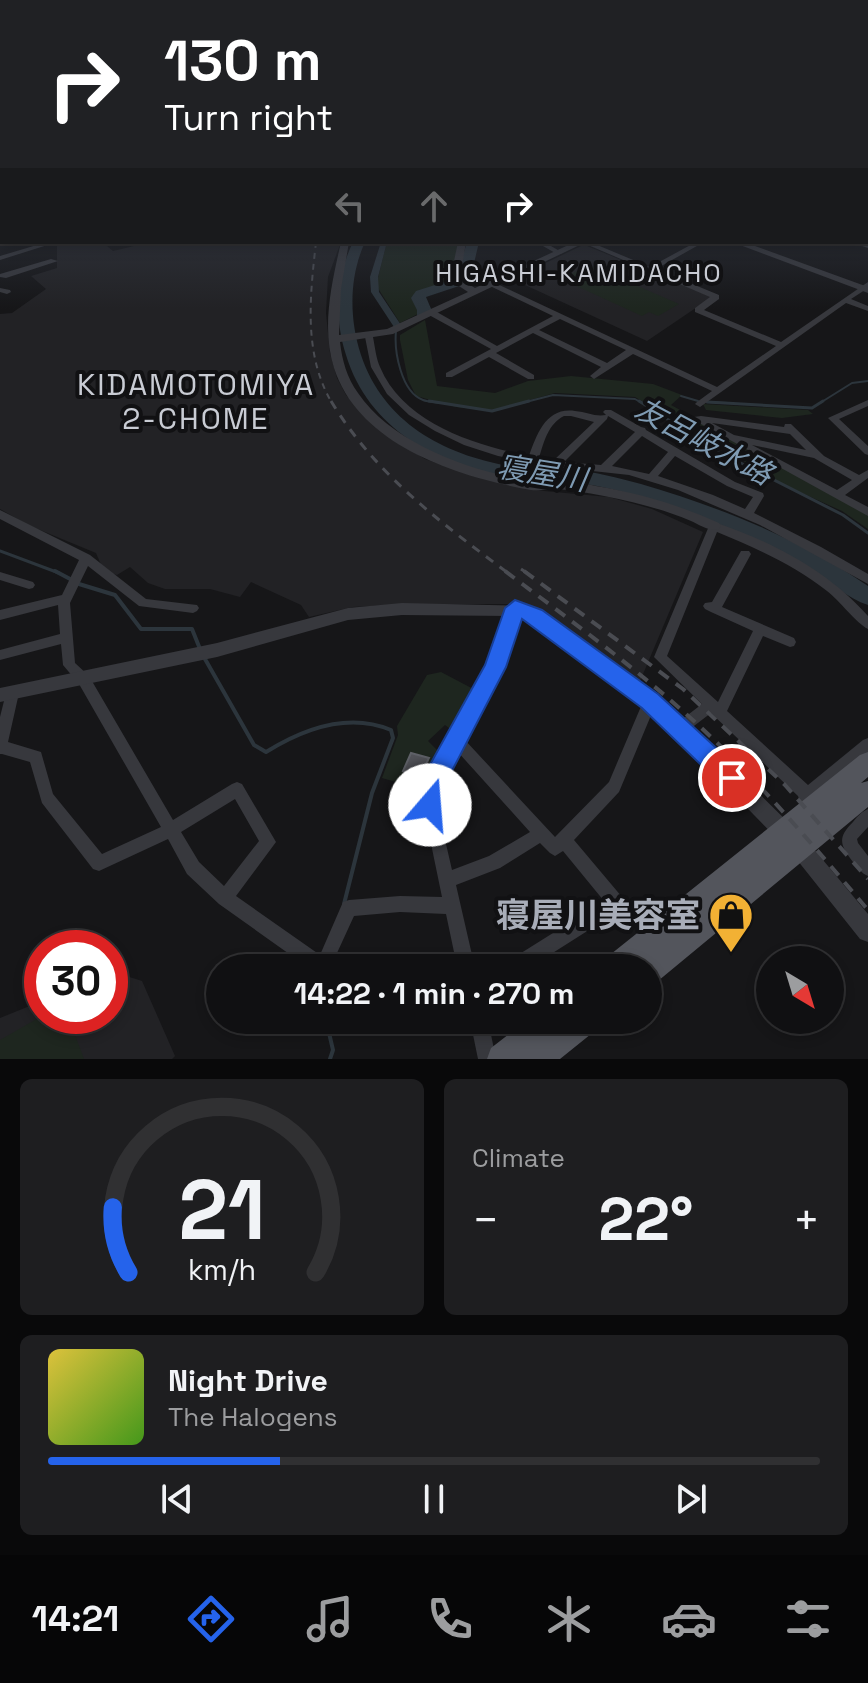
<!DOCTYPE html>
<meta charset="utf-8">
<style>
body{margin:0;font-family:"Space Grotesk","Noto Sans JP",sans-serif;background:#1e1e20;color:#f1f3f6;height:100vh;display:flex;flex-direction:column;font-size:30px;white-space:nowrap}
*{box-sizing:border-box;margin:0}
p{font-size:26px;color:#9c9d9f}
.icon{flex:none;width:44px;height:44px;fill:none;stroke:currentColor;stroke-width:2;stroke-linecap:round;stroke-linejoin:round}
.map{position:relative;height:1059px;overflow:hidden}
.sheet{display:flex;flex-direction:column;gap:20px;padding:20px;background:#09090a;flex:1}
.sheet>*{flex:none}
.hud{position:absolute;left:0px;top:0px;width:868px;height:244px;box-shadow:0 4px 12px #0003,0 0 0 2px #303032;background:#202124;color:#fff;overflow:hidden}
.needle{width:52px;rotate:142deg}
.buttons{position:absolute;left:756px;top:946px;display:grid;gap:16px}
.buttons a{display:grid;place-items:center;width:88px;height:88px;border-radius:50%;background:#101012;box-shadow:0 4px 12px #0003,0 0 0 2px #303032;font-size:40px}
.speed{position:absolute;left:24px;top:930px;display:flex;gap:16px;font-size:40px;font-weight:700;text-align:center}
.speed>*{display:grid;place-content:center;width:104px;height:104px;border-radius:50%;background:#101012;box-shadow:0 4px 12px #0003,0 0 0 2px #303032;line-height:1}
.speed .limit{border:12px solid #d22;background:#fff;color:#111}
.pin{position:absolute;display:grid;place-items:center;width:68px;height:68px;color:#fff;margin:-34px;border:4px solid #fff;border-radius:50%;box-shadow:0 2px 8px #0007}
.me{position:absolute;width:88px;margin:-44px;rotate:18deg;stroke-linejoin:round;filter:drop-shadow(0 0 6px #0008)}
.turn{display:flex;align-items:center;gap:28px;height:168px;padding:0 32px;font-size:36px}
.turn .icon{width:104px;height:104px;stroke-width:2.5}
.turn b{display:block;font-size:56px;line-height:68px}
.lanes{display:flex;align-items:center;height:76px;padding:0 32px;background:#0003;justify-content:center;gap:40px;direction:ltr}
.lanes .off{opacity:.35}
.big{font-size:60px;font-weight:600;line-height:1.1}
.sheet .widget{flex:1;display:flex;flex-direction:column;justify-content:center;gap:12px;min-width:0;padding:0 28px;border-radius:12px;background:#1e1e20}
.sheet .dial{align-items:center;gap:0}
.dial svg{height:208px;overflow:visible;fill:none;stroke:#303032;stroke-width:7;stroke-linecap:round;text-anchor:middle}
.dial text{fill:#f1f3f6;stroke:none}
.song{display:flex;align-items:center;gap:24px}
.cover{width:96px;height:96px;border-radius:12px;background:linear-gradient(135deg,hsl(50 70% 55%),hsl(100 70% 35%))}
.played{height:8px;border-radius:4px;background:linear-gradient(90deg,#2563eb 30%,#303032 30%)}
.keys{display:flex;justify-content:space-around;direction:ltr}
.heat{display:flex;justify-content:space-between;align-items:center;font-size:44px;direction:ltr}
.sheet .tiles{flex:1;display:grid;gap:20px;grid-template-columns:1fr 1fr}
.widget:last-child{grid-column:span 2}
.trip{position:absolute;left:206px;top:954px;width:456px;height:80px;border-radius:40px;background:#101012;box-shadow:0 4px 12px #0003,0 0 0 2px #303032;font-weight:600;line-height:80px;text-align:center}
.dock{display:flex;height:128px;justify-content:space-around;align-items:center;background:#060607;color:#9c9d9f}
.dock .icon{width:56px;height:56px}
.dock .active{color:#2563eb}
.dock b{font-size:36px;color:#f1f3f6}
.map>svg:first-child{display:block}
</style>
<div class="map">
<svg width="868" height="1059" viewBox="0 0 868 1059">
<rect width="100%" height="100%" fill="#161618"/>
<path fill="#222225" d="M57 242H102L113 251 151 242H341L328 277 326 313 330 353 337 378 346 395 377 428 425 459 476 477 544 491 609 497 652 509 703 532 638 686 543 616 521 604H406L353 607 309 617 301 605 251 582 240 597 210 589H165L148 583 130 567 117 575 109 573 102 567 96 553 28 525 0 509V314L12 313 46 289 31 276 57 268Z
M581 246H587L712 297 647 341 512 279Z
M114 972 142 981 175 1056 172 1059H0V1018L42 1001V1016H110V973Z"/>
<path fill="#1e261f" d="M387 242H459L453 283 420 294 417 298 424 311 400 323 376 285Z
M589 265 679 304 658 316 649 312 642 316 561 279Z
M425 320 437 386 495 393 528 381 571 376 653 384 682 395 671 405 868 513V529L842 511 784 485 635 397 555 393 490 411 456 407 416 396 408 380 400 340V335Z
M703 404 808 410 813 414 782 418 706 410Z
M441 672 479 692 457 734 445 725 428 741 443 756 426 791 382 778 398 735 397 726 427 675Z
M42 1016H68L84 1059H0V1040Z"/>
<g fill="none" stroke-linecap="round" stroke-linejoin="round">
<path stroke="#2c353c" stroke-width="2" d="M396 331C394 351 401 392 423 400 428 402 436 402 442 403
M681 396 698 401
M707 402 728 403
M522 403 553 395 635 399 642 403
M820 403 852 383 868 381"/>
<path stroke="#2c353c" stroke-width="3" d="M429 401 492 411 529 401
M639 401 719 452 843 515 868 533
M707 402 812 408 823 401
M0 551 59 573"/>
<path stroke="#2c353c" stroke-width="4" d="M55 571 72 580
M79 584 115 595 141 629H192L200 649
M205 659 254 745 266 752C303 729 348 712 391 730L393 738 372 793 344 904
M326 1020 333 1050 330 1059"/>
<path fill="#2c353c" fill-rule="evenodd" d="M381 242H387L378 277 379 292 401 325 397 327H394L371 292 370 277Z"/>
<path fill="#2c353c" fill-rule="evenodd" d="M353 242H365C349 277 349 318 361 355 384 424 446 456 515 467 533 471 551 469 569 470 594 471 618 478 641 484 722 508 798 538 868 586V605C848 599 830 581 812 570 773 546 732 528 690 514 656 502 621 489 585 484 562 480 540 483 518 480 442 468 369 431 346 355 334 318 336 277 353 242Z
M467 242H479L471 276 464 280 457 276Z
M454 279 459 280V286L426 297 432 311 427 317H417V310L411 298 416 291Z"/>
<path fill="#37383d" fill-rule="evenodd" d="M866 164 868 165V169L866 168Z
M2 166V170L0 171V167Z
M866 184 868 185V189L866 188Z
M0 189H2V193H0Z
M866 195H868V199H866Z
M866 205 868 206V210L866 209Z
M0 227H2V231H0Z
M47 242H57L0 260V256Z
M536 242H544L563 253 557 254Z
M581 242H590L650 267 696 242H704L656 269 719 295V299L704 310 781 342 868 282V288L851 299 868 306V311L846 303 700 407 695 404 697 402 712 391 633 354 594 379 590 376 601 367 533 333 496 353 534 375V379H528L489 357 452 377H446V373L491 349 429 315V311H435L497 346 553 316 490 286V282H493L717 387 776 346 695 312V308L710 297ZM560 319 626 350 607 363 539 330Z
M852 242 868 244V248L853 243Z
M51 259 58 261 6 278 0 277V274Z
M0 288 10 290 11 292 7 294 0 292Z
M366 335H372L373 337C375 347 376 358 380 367 404 424 475 445 529 456 537 434 546 407 575 411 587 412 595 417 606 415L603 412 605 410H611L641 427 645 428 646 430 735 482 763 493 764 496 754 513 821 547 868 574V584L760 525 678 490 629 475 556 467 498 456 464 445 435 431 409 415 387 394 371 367 365 337ZM564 416H571L594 422 554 460 539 458C544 442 548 424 564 416ZM608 416 635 432 601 465 564 462 607 419ZM642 436 668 452 649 474 612 466ZM675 456 727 486 753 497 745 509 713 495 658 476Z
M868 400V406L839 419 868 446V455L865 454 828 418Z
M701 416 784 427 785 424H791L824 456 859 475 868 470V478L845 495 868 507V516L692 419 694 417ZM712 423 790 434 806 450 734 435ZM752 445 814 458 852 480 837 490Z
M0 510 90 555 146 599 197 605 199 608 197 611 193 613 139 606 88 566 70 603 75 663 89 676 173 820 232 784 237 782 242 784 276 842 236 896 320 955 343 902 349 900 400 896 442 897 423 805V789L489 666 509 608 511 605 515 603 519 605 521 608 501 667 464 739 555 837 609 782 645 697 650 695 655 697 657 701 619 792 574 840 622 897 624 903 622 909 529 968H504L507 962 604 901 563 851 555 856 550 853 540 843 500 868 456 885 475 968H419L422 962 454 952 446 914 400 912 354 916 337 953 336 968H309L219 904 187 874 168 839 99 871 93 869 42 803 30 762 2 754H0V717L7 689 12 687 17 689 19 693 8 742 41 752 53 794 102 854 161 827 79 684 63 665 61 644 0 660V650L60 634 58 605 0 620V610L62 595 79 560 0 519ZM457 751 530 832 489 856 452 870 437 805V790ZM235 799 259 841 224 886 199 862 181 832Z
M714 522C771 541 828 571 868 616V629C856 623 840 601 827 591 794 565 756 548 717 532L667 656 718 702 753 631 711 612 705 609 703 606 705 603 712 602 741 551H749L751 554 722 607 794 638 796 642 794 646 790 647 763 636 727 711 808 785 863 740 868 738V753L810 802 805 804 800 802 798 796 711 713 686 732 681 734 676 732 674 728 676 724 702 704 654 657 709 526Z
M0 572 33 582 35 585 33 588 29 589 0 580Z
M868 809V827L857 839 858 843 868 856V876C861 873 858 868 853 862 840 845 837 838 853 822 858 816 861 812 868 809Z
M470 1020H488L496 1059H478Z"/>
<path fill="#37383d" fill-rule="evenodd" d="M341 242H349L341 289 339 335 387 329 468 292 450 280 458 242H466L460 279 475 288 575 242H586L393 334 340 342C342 360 347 378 358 393 392 444 476 474 535 481 541 482 547 481 553 481 567 480 582 483 596 486 639 493 679 505 719 523L721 526 719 529C709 532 700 525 691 521 663 509 634 502 604 496 588 493 572 490 556 489 547 489 540 491 531 490 459 477 359 446 334 368 321 327 332 282 341 242Z
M732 242H744L868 287V293Z
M402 603 533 606 687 722 808 842 868 914V942L860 939 794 856 675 734 525 616 402 615 348 620 217 657 0 702V688L217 643 348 608Z"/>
<path fill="#53555c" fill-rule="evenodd" d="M868 752V777L861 783 868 781V807L658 981 648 985V968H602L606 958 860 755Z
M527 1020H601L596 1030 560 1059H487L491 1048Z"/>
<path stroke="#4a4c52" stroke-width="2" stroke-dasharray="6 5" stroke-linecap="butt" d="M316 242C310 296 303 354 332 403"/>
<path stroke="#4a4c52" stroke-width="3" stroke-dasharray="9 8" stroke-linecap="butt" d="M331 401C375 474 441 523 508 573
M521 569 527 573"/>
<path stroke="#4a4c52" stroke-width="4" stroke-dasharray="12 9" stroke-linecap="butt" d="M505 571C570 620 636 668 695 722 758 780 813 845 868 910
M524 571 683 689 785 785 868 879"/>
</g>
<path fill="#47494d" d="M429 758V768L420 786 403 781V771Z"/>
<path fill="#2f3033" d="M429 758V768L420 786V776Z"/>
<path fill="#525359" stroke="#5f6168" stroke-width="2" d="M411 753 429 758 420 776 403 771Z"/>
<linearGradient id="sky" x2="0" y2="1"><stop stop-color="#0c0c0d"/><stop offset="0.52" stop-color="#363c48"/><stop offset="1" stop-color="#363c48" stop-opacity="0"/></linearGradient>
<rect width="868" height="309" fill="url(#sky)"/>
<path fill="#2563eb" stroke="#184099" stroke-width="2" d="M515 600 542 610 658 694 740 770 744 778 740 786 732 789 723 786 642 708 522 619 506 667 442 790 439 813 430 816 421 813 417 805 421 781 485 665 505 608Z"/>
<defs>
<g id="shop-pin" transform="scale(2.3)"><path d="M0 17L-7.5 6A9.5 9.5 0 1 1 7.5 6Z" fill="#f2b134" stroke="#111113"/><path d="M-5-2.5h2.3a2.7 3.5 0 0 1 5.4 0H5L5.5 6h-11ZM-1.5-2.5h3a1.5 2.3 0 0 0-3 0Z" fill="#111"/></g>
</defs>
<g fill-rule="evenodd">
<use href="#shop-pin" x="731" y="915"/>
</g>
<g text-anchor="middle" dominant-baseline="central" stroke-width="8" stroke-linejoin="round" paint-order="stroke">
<g font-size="26" letter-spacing="2" fill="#c9ccd4" stroke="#111113">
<text x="579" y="273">HIGASHI-KAMIDACHO</text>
</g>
<g font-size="30" letter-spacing="2" fill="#c9ccd4" stroke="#111113">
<text x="196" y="384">KIDAMOTOMIYA<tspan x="196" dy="34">2-CHOME</tspan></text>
</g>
<g font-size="30" font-style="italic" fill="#7f9bb3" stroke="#111113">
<text transform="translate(704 441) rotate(28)">友呂岐水路</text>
<text transform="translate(542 473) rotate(9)">寝屋川</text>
</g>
<g font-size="34" font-weight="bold" fill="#a8adb8" stroke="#111113" text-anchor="end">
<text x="700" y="915">寝屋川美容室</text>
</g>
</g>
</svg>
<div class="buttons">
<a><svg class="needle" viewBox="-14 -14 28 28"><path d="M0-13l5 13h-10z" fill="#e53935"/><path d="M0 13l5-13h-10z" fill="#9c9d9f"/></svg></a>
</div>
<div class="speed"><div class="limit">30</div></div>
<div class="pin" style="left:732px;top:778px;background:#d93025"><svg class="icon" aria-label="arrive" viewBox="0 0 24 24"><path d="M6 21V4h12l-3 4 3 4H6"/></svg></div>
<svg class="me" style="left:430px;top:805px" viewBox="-20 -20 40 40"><circle r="19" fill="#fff"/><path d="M0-13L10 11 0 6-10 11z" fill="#2563eb"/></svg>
<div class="trip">14:22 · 1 min · 270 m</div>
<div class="hud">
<div class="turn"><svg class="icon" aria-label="right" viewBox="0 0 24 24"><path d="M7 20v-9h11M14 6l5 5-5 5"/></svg><div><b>130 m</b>Turn right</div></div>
<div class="lanes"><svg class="icon off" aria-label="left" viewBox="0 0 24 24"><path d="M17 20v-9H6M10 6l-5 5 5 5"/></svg><svg class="icon off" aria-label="ahead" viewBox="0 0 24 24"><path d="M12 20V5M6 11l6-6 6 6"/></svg><svg class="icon" aria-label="right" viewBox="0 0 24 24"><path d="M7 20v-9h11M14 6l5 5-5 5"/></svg></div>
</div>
</div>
<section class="sheet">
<div class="tiles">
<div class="widget dial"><svg viewBox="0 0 100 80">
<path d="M14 69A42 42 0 1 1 86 69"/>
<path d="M14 69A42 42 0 0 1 8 44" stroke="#2563eb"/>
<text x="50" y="56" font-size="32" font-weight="700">21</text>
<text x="50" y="72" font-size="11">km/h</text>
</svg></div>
<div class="widget"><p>Climate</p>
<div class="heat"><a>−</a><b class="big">22°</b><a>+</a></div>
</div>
<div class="widget">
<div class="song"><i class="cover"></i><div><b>Night Drive</b><p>The Halogens</p></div></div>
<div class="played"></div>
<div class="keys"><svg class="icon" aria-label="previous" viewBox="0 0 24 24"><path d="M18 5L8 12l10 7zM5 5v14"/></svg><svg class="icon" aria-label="pause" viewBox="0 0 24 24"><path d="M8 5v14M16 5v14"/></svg><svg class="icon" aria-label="next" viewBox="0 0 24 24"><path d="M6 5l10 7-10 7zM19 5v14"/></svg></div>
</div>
</div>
</section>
<nav class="dock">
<b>14:21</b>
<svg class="icon active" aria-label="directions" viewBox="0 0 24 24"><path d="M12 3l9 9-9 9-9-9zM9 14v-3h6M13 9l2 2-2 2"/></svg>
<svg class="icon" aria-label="music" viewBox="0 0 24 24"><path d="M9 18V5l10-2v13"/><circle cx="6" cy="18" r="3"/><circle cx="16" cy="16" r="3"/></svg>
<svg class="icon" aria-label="phone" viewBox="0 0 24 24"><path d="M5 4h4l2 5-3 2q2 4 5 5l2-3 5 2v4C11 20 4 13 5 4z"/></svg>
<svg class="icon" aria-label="climate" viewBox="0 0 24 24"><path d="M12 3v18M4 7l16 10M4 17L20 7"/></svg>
<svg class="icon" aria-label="car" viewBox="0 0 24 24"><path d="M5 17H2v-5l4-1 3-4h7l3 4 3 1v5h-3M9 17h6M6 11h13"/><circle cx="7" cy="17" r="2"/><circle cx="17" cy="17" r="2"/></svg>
<svg class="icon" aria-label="filters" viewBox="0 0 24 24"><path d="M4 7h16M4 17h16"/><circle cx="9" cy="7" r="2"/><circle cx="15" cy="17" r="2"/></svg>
</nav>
